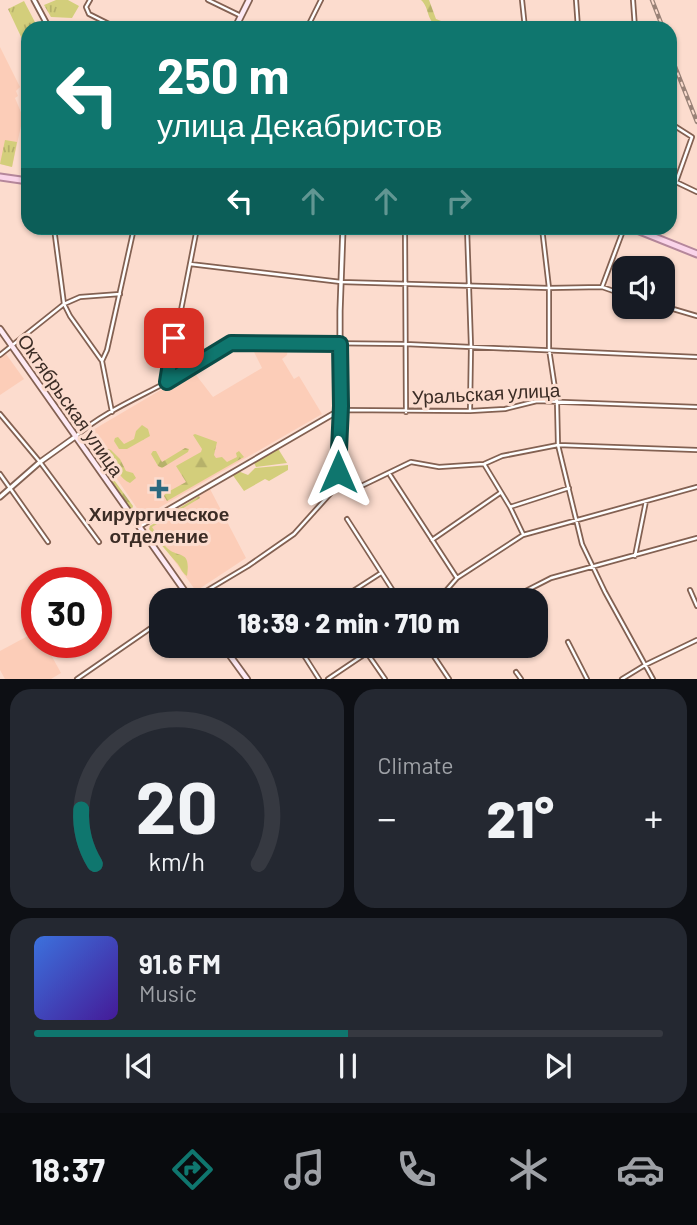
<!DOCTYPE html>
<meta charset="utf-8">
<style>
body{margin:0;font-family:Barlow,sans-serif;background:#242831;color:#f1f3f6;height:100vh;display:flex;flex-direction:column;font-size:26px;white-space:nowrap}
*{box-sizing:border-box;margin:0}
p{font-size:23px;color:#9ea1a6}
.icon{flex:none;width:38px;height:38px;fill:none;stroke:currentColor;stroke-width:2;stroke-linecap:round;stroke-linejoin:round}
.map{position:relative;height:679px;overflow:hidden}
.drawer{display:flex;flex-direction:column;gap:10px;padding:10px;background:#0d0f14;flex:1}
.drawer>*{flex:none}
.top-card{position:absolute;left:21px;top:21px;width:656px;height:214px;border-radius:21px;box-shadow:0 2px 5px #0004;background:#0f766e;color:#fff;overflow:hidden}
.fabs{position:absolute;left:612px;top:256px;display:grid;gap:14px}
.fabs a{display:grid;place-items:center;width:63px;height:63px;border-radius:14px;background:#171b24;box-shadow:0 2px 5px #0004;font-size:35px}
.speed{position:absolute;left:21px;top:567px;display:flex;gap:14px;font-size:35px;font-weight:700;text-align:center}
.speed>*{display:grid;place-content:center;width:91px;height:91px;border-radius:50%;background:#171b24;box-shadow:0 2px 5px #0004;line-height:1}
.speed .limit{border:10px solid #d22;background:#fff;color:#111}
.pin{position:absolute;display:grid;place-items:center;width:60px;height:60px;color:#fff;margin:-30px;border-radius:14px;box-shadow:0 4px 10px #0006}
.me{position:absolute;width:77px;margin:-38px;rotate:0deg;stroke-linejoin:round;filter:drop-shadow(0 0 5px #0008)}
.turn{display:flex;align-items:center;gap:24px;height:147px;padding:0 21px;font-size:32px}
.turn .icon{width:91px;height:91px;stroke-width:2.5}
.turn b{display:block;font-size:49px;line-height:60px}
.lanes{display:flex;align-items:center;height:66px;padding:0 21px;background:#0003;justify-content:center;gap:35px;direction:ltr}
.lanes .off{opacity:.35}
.big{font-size:52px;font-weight:800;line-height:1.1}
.drawer .tile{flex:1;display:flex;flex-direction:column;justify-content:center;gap:10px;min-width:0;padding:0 24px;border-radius:21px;background:#242831}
.drawer .dial{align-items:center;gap:0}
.dial svg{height:182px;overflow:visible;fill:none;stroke:#363941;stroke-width:7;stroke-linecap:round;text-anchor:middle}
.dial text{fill:#f1f3f6;stroke:none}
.song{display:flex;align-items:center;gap:21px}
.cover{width:84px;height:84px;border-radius:10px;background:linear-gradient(135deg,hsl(220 70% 55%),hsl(260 70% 35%))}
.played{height:7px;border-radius:4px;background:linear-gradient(90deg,#0f766e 50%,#363941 50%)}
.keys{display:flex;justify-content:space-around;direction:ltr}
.heat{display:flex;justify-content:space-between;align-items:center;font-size:38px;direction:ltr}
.drawer .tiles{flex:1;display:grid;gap:10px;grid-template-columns:1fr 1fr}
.tile:last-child{grid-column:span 2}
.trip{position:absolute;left:149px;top:588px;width:399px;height:70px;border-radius:21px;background:#171b24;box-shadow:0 2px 5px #0004;font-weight:800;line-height:70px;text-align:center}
.dock{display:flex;height:112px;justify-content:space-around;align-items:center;background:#090b0e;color:#9ea1a6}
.dock .icon{width:49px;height:49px}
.dock .on{color:#0f766e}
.dock b{font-size:32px;color:#f1f3f6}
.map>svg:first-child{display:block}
</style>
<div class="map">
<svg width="697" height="679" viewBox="0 0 697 679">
<defs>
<pattern id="forest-firs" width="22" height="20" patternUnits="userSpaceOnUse" patternTransform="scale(1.75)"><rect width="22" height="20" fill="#d3ce7b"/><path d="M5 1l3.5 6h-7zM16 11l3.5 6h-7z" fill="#b6b16a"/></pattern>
<pattern id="park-tufts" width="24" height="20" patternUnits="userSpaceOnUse" patternTransform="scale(1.75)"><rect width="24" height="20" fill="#d3ce7b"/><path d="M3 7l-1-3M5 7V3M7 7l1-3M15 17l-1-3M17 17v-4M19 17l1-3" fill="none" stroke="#b6b16a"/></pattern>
</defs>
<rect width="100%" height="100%" fill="#fcdcce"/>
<path fill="#fccdb8" d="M0 47 20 87 16 91 18 96 15 98 23 117 12 167 0 164Z
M251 346 288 348 287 355 282 359 294 379 299 376 322 414 143 517 86 434 193 371 213 397 262 368Z
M6 354 24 379 0 395V358Z
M210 489 246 558 196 591 149 526Z
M37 631V642H44L61 673 51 679H5L0 670V651Z"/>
<path fill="#d3ce7b" d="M277 447 287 463 256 467 253 461Z
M288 465V470L269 481 265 479 244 491 232 474 238 471 248 475 255 468Z"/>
<path fill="url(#forest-firs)" d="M421 0H429L436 19 446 23 444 28H437L438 26C426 21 430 8 421 0Z
M142 425 148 429 150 436 127 449H119L114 441 115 438 118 437 124 444 134 439 136 431Z
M87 434 91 435 97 446 111 450 120 459 126 471 133 473 136 478 130 483C120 479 118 469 110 462 102 454 90 449 83 439L84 436Z
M195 434 217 442 214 455 216 458 222 457 227 462 237 457 236 453 239 451 244 457 167 501 164 496 166 493 186 482 176 466 201 452 202 449 193 435Z
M185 448 189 449 188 452 162 468 158 466 151 454 153 451H156L162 462Z
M103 465 133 506 132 509H129L100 468Z
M199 496 200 498 152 527C156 533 161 541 166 547 179 560 191 548 187 576 181 572 181 567 176 562 167 552 158 541 149 529L150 526Z"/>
<path fill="url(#park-tufts)" d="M56 0H68L79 6 72 18 51 17 44 5Z
M24 1 38 28H28V39L23 41 8 9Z
M5 140 17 142 12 167 0 164Z"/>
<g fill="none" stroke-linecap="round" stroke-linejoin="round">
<g stroke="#836152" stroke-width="6">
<path id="minor" d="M90 0 86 7 89 14 117 28
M208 0 241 16
M522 0 525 28
M576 0 578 28
M633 0 635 28
M307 28 321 0
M670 123 692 137 676 182 697 192
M54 228 64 304 70 316 102 361
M405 228 406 412
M467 228 471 346 470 411
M542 228 549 288V349L557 402 558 445 582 544 605 592 653 679
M190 264 341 282 549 288 602 287 625 295
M602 287 624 228
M663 306 697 316
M0 355 64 304 80 297 120 294
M167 382 197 228
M112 412 102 361 107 350 134 228
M0 414 40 462 99 542
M76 436C108 408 151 393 188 370 204 361 220 345 239 342L405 344 697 357
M484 464 510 507 523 534
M0 474 48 542
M390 475 457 578
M340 483 338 458 340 410 470 411 505 409 537 401 697 407
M340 483 346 489 353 490 411 462 439 467 484 464 502 456 558 445 697 450
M510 507 569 488
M347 519 399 600
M432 540 500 493
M635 556 646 501
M690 590 697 606
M191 600 248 566 294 534 339 484
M339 600 381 573
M438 600 457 578 523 535 697 487
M508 600 551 578 697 538
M568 642 587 679
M298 646 319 679
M427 646 449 679
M367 653 385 679
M516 672 521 679
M77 679 161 621
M328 679 377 646
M622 679 645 665 697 640"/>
</g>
<g stroke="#836152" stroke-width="7">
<path id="tertiary" d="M34 0 49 28
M0 497 40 462 75 437
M140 526 340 410V311L343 228"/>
</g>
<g stroke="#836152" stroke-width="8">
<path id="secondary" d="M235 28 249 0
M0 329 191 600
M223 646 247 679"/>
</g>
<g stroke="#b5879b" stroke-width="9">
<path id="primary" d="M0 177 28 181
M632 228 697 254"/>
</g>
<use href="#minor" stroke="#fff" stroke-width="2.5"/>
<use href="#tertiary" stroke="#fff" stroke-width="3.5"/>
<use href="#secondary" stroke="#fdeaf4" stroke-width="4.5"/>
<use href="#primary" stroke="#fad4e9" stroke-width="5"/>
<g stroke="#998277" stroke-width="4.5">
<path id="rail" d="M652 0 663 28
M670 54 697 122"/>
</g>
<use href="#rail" stroke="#fcdcce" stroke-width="2" stroke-dasharray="5" stroke-linecap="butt"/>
</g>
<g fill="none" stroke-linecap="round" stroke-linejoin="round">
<g stroke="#0a4d48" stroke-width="18">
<path id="route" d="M174 338 167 382 231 343 340 344 341 406 338 472"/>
</g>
<use href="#route" stroke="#0f766e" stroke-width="12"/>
</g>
<path fill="#2b697f" stroke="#fcdcce" stroke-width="2.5" d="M155.5 478.5h7v7h7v7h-7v7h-7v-7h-7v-7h7z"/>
<g text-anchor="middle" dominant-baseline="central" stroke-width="6" stroke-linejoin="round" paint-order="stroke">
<g font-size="19" fill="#3b2c25" stroke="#fcdcce">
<text transform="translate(486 393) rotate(-3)">Уральская улица</text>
<text transform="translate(71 405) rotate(55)">Октябрьская улица</text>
</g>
<g font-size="19" font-weight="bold" fill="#3b2c25" stroke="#fcdcce">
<text x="159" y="513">Хирургическое<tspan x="159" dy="22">отделение</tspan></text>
</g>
</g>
</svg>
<div class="fabs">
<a><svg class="icon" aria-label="sound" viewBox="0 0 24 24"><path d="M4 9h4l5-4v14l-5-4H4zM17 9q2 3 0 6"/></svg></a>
</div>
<div class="speed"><div class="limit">30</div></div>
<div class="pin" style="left:174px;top:338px;background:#d93025"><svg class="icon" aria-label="arrive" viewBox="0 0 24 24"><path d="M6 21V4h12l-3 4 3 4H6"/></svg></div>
<svg class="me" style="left:338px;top:472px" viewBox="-20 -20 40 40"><path d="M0-17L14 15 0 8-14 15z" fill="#0f766e" stroke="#fff" stroke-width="4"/></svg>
<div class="trip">18:39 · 2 min · 710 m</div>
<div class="top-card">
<div class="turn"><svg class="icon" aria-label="left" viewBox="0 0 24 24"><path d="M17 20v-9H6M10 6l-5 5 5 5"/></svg><div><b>250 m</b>улица Декабристов</div></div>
<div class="lanes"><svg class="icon" aria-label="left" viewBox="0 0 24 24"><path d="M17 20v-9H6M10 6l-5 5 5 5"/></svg><svg class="icon off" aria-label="ahead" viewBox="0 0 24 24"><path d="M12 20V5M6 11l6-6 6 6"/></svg><svg class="icon off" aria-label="ahead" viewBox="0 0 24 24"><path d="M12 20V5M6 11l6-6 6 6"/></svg><svg class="icon off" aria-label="right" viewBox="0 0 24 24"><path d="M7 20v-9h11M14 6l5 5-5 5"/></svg></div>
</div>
</div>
<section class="drawer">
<div class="tiles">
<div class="tile dial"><svg viewBox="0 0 100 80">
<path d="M14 69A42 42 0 1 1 86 69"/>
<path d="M14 69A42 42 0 0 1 8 45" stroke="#0f766e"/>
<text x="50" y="56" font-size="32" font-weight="700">20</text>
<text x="50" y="72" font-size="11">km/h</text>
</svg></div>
<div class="tile"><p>Climate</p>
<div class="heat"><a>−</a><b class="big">21°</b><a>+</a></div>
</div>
<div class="tile">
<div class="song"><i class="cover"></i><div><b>91.6 FM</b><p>Music</p></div></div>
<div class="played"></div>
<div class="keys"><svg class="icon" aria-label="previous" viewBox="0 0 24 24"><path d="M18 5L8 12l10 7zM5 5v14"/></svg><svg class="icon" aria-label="pause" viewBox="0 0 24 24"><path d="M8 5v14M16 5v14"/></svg><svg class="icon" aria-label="next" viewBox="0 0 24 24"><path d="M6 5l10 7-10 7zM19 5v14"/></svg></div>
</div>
</div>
</section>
<nav class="dock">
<b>18:37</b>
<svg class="icon on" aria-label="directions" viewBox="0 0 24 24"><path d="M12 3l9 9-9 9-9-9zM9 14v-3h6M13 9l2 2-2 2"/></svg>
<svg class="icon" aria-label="music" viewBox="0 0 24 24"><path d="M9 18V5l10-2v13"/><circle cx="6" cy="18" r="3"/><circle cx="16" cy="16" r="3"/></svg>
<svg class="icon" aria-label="phone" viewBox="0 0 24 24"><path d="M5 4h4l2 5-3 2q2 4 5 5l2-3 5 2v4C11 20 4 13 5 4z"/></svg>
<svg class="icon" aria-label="climate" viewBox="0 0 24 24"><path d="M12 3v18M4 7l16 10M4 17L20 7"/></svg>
<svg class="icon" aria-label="car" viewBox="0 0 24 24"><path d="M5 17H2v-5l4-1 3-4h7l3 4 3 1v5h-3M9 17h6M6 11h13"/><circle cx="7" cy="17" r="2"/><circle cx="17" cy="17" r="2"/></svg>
</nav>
